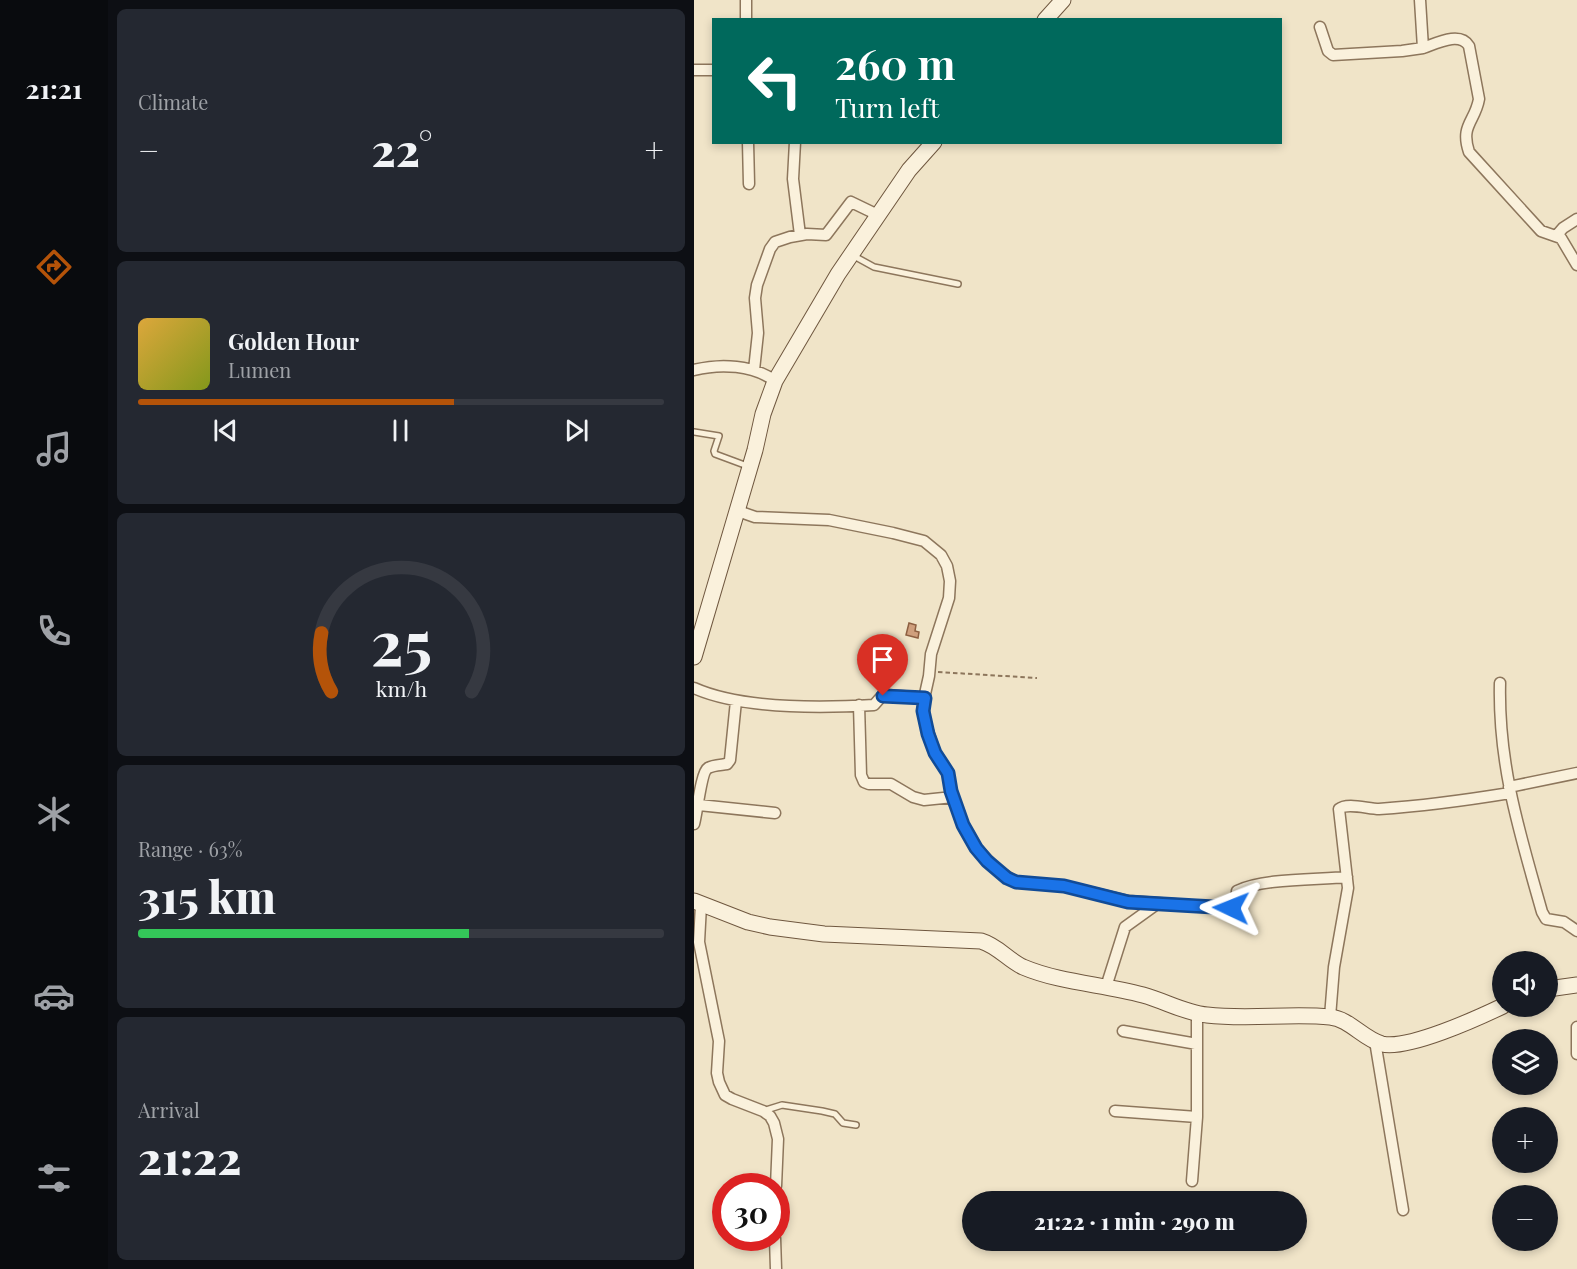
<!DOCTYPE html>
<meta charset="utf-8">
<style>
body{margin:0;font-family:"Playfair Display",serif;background:#242831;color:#f1f3f6;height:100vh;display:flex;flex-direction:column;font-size:22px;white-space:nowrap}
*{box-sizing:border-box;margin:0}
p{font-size:20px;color:#9ea1a6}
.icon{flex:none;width:33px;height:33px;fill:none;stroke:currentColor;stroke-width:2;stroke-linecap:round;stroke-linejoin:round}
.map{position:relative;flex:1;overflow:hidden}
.side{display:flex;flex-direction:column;gap:9px;padding:9px;background:#0d0f14;width:586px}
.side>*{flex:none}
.hud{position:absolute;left:18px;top:18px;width:570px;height:126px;border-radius:0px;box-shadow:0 3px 9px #0003;background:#00695c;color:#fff;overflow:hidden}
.fabs{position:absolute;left:798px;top:951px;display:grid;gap:12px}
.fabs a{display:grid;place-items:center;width:66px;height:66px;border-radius:50%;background:#171b24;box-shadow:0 3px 9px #0003;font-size:30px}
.speed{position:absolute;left:18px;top:1173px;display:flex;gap:12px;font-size:30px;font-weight:700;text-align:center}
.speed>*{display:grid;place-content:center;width:78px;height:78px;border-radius:50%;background:#171b24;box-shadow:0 3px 9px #0003;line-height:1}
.speed .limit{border:9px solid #d22;background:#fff;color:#111}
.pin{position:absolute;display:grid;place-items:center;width:51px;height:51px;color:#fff;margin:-62px -26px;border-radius:50% 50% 50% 0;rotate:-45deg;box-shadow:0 0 6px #0007}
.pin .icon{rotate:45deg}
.me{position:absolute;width:66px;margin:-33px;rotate:272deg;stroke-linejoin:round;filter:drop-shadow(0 0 4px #0008)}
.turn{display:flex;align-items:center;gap:21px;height:126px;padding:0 24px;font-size:27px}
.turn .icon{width:78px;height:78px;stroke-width:2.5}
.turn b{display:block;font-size:42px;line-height:51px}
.big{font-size:45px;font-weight:800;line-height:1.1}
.side .card{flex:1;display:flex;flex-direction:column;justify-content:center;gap:9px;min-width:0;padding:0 21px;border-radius:9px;background:#242831}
.side .dial{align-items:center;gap:0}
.dial svg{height:156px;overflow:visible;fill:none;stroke:#363941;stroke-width:7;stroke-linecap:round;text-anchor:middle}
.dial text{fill:#f1f3f6;stroke:none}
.song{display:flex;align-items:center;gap:18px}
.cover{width:72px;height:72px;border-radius:9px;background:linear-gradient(135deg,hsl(40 70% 55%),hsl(70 70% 35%))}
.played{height:6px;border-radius:3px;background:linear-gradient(90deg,#b45309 60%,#363941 60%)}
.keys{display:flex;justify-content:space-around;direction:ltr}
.heat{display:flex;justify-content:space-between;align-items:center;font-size:33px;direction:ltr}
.charge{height:9px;border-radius:4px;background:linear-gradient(90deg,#34c759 63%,#363941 0)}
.trip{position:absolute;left:268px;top:1191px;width:345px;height:60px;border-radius:30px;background:#171b24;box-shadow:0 3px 9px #0003;font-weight:800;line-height:60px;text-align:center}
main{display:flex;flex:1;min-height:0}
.tabs{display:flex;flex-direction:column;width:108px;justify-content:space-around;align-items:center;background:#090b0e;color:#9ea1a6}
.tabs .icon{width:42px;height:42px}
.tabs .selected{color:#b45309}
.tabs b{font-size:27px;color:#f1f3f6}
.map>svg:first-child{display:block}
</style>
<main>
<nav class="tabs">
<b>21:21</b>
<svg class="icon selected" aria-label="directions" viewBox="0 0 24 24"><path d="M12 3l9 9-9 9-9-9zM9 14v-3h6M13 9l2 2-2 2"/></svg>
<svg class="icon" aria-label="music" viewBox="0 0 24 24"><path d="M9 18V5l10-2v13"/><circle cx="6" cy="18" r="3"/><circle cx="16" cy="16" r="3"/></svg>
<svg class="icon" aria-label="phone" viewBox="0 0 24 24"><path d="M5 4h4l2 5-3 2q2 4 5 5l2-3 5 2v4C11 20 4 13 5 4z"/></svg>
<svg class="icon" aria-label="climate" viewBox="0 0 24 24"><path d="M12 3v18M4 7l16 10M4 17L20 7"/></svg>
<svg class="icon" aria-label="car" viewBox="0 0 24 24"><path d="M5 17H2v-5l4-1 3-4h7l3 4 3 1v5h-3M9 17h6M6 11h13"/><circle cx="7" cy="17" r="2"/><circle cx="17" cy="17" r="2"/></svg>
<svg class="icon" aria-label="filters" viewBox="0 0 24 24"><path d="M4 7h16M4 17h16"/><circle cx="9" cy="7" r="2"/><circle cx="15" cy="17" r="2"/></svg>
</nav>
<section class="side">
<div class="card"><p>Climate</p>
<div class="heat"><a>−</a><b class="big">22°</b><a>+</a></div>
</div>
<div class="card">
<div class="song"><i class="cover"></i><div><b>Golden Hour</b><p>Lumen</p></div></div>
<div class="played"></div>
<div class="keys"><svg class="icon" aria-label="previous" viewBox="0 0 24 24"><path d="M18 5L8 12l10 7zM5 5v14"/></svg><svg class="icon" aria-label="pause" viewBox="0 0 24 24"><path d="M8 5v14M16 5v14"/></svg><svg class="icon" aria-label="next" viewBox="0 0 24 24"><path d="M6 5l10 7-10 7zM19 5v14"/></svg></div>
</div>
<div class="card dial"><svg viewBox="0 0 100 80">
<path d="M14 69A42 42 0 1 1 86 69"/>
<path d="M14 69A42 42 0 0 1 9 39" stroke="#b45309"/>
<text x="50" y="56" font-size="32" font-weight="700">25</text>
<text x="50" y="72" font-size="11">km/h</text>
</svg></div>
<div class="card"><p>Range · 63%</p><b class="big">315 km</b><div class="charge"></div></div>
<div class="card"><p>Arrival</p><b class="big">21:22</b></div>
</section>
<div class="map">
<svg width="883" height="1269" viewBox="0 0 883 1269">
<rect width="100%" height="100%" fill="#f0e4c8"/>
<path fill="#cf9f7d" stroke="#8d5f41" stroke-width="1.5" d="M215 623 222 625 221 631 225 632 224 638 212 635Z"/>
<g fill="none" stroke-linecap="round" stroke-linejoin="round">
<g stroke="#8d765c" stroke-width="8">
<path id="lane" d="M160 256 180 267 264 284
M0 432 25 436 20 451 21 454 56 467
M69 1111 88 1105 128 1111 141 1114 149 1123 162 1125"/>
</g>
<g stroke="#8d765c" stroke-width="13">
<path id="street" d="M726 0 729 48C743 43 766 31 775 46L785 99C781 122 766 125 775 152L847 231 867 238 883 265
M52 20V0
M626 27 634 51 639 55 708 51 729 48
M0 70H20
M54 142 55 184
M101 142 99 179 106 235
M863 235 869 228 883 219
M0 370C27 363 59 365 81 381
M60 370 64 333 61 298 63 285 76 249 81 242 96 237 113 234 132 235 157 202 184 215
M44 511 61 517 135 520 199 533 230 541 247 555 253 566 256 581 255 598 237 654 235 676 229 703 231 722 241 753 254 773 257 791 269 825 282 848 304 871 322 882 370 886 434 901 532 908 542 905 543 891C569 878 623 880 653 877
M806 683C804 765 826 834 848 912L852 919 870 922 883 931
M0 688C47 709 128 708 180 705L187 697 192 695 231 698
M165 705 167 775 170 782 175 784H197L219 797 230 800 259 797
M815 787 883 773
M5 805 81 813
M0 824C3 814 7 772 14 768 19 765 27 765 33 764L36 760 42 701
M7 905 5 942 25 1041 23 1073 25 1082 31 1095 38 1099 69 1111 76 1116 80 1123 84 1139 82 1186
M412 987 431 927 463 904
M636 1017 640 967 654 888 645 809C653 802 674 809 685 809 729 806 773 800 816 793
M883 1027V1054
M429 1031 503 1044
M681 1041 709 1210
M421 1111 503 1117
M498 1181 503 1117V1013
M81 1238 82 1269"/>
</g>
<g stroke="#6f573f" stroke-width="17">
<path id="secondary" d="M351 20 369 0
M0 657 61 450 69 414 81 381 144 274 215 170 240 142
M0 901 54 922 76 927 130 934 287 941C304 946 314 960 329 967 367 983 409 984 449 995 471 1001 491 1013 513 1015 554 1020 596 1013 636 1017 656 1019 669 1039 688 1044 714 1050 784 1018 809 1006
M854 989 883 985"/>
</g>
<path stroke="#8d765c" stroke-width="2" stroke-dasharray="4.5 3" stroke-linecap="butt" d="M244 672 343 678"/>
<use href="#lane" stroke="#faf1dc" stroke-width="5"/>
<use href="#street" stroke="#faf1dc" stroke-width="10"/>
<use href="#secondary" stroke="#faf1dc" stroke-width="15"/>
</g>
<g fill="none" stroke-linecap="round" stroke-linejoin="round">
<g stroke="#114b97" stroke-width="15">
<path id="route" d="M189 696 231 698 229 711 234 734 241 753 254 773 257 791 269 825 282 848 293 861 313 878 322 882 370 886 434 902 537 908"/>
</g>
<use href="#route" stroke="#1a73e8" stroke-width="10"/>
</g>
</svg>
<div class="fabs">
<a><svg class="icon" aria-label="sound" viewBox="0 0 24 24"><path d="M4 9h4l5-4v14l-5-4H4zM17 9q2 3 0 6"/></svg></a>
<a><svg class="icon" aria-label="layers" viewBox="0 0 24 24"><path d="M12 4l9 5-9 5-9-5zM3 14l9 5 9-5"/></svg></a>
<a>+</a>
<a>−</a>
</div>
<div class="speed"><div class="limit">30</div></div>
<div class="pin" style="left:189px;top:696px;background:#d93025"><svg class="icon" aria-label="arrive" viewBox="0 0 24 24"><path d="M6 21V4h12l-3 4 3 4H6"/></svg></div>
<svg class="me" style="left:537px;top:908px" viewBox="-20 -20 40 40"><path d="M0-17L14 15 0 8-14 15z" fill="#1a73e8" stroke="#fff" stroke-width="4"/></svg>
<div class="trip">21:22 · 1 min · 290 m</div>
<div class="hud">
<div class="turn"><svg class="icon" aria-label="left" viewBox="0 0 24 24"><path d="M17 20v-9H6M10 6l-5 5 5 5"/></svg><div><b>260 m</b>Turn left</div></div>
</div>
</div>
</main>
